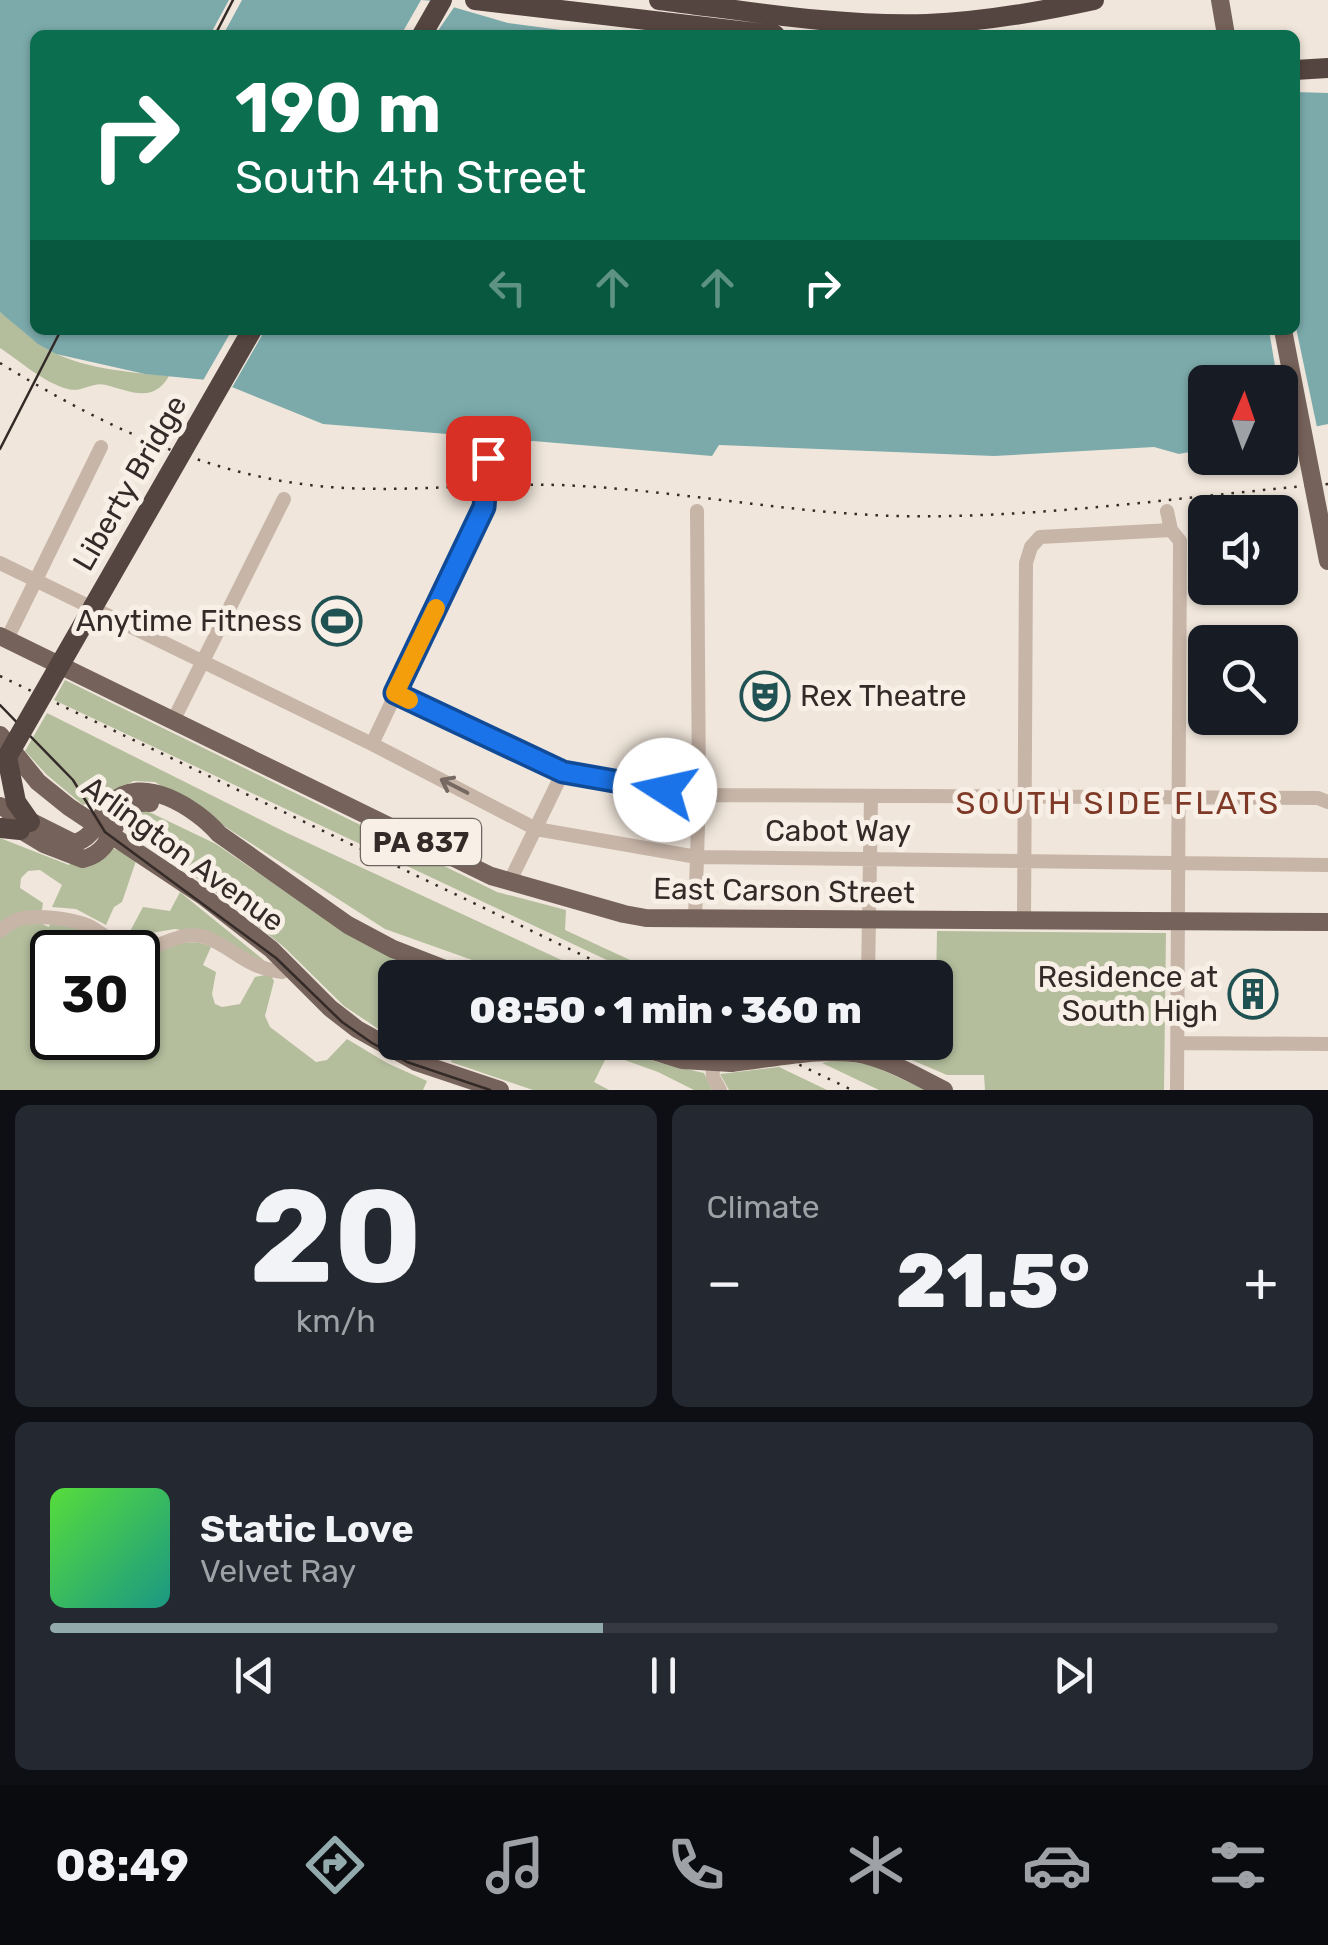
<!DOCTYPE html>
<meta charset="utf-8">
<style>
body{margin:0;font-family:Rubik,sans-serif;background:#242831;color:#f1f3f6;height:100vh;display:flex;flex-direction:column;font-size:38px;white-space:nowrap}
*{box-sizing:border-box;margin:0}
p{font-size:32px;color:#9ea1a6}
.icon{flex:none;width:55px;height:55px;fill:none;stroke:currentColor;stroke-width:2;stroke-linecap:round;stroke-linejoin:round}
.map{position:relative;height:1090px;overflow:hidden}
.side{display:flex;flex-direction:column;gap:15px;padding:15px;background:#0d0f14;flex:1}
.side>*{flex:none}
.guide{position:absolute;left:30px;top:30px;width:1270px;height:305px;border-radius:15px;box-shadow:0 2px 8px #0004;background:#0b6e4f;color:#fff;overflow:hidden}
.needle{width:65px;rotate:2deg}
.controls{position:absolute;left:1188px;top:365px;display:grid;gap:20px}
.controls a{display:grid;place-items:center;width:110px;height:110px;border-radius:15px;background:#171b24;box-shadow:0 2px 8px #0004;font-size:50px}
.speed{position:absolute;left:30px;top:930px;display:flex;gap:20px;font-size:50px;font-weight:700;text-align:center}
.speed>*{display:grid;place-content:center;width:130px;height:130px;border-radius:50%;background:#171b24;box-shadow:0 2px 8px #0004;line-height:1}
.speed .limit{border:5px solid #111;border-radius:15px;background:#fff;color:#111}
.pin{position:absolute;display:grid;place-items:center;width:85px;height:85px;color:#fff;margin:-42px;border-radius:20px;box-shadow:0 5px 15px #0006}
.me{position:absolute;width:110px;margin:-55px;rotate:280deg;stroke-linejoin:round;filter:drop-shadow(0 0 8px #0008)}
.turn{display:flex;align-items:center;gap:35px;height:210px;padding:0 40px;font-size:45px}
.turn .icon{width:130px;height:130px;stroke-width:2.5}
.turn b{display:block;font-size:70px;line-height:85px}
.lanes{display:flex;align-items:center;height:95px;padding:0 40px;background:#0003;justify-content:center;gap:50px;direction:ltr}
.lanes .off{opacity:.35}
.big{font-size:75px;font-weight:800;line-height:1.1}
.side .widget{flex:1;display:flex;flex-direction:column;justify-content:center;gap:15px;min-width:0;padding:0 35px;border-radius:15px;background:#242831}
.side .dial{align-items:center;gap:0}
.dial b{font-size:130px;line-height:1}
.song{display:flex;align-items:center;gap:30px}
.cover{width:120px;height:120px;border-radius:15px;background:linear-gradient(135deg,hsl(110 70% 55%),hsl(170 70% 35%))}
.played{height:10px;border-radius:5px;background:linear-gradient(90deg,#93aaad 45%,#363941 45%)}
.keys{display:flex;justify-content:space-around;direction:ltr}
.heat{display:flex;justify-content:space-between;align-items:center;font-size:55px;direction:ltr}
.side .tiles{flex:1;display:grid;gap:15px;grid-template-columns:1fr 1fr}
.widget:last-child{grid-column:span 2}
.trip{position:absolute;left:378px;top:960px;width:575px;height:100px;border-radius:15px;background:#171b24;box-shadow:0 2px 8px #0004;font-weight:800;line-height:100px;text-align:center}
.tabs{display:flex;height:160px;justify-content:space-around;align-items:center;background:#090b0e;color:#9ea1a6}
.tabs .icon{width:70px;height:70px}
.tabs .on{color:#93aaad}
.tabs b{font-size:45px;color:#f1f3f6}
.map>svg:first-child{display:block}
</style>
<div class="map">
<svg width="1328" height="1090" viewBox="0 0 1328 1090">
<rect width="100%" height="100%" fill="#f0e6db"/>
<path fill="#b4be9d" d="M0 312C15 322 28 338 44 347 79 369 129 372 169 376 153 404 130 391 106 385 93 381 82 393 68 389 44 383 20 361 0 348Z
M65 680 497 892 566 910 565 930 667 977H643L54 700Z
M47 713 287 833 598 977H505L475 961 385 929 155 782 134 781 83 805 47 775 25 751Z
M145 810 216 844 289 894 453 977 395 978V1040L344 1006 284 947 131 826 127 819 131 813Z
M0 838 69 865 75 857 107 846 137 858 122 902 114 907 106 925 76 909 52 907 62 885 40 870 28 871 21 878 20 888 43 903 40 923 49 927 51 921 68 923 118 949 116 952H52V1038H138V956C160 949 189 935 211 947L203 965 216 972 212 994 215 1004 222 1007 240 1004 255 977 270 974 274 981 265 1016 270 1027 316 1062 327 1060 347 1039 387 1063 427 1081 423 1090H0Z
M180 892 266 962 197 933 175 929 127 937 143 907 170 911Z
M937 931 1166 933 1164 1090H985L984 1075H947L879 1046V1043L935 1042Z
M456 1043H605L657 1062 704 1073 712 1090H694L658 1072 608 1054 594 1082 609 1090H533L451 1062Z
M658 1043H735L748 1049 696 1050Z
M835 1060 872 1065 925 1090H879L822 1063Z
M779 1067 827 1090H729L720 1074Z"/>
<path fill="#7caaab" d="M0 0H429L508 23 599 35H35V330H1295V92L1328 93V424L1280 434V382H1205V449L1179 454 1154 447 994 456 719 445 712 456 533 441 514 444 497 438 323 424 217 381 145 374 56 354 38 344 0 312Z"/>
<path fill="#f0e6db" d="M229 0H242L223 35H210Z
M421 0 457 3 435 35H401Z
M1295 323 1318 432 1287 438 1269 330H1295Z
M232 330H265L230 391 201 384Z"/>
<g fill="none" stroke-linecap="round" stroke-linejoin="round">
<path stroke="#c7b5a8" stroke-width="14" d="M1167 511 1171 530 1180 541 1177 1090
M0 563 372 744 536 829 697 857 1328 865
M7 639 101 447
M395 693 563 772 699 795 1318 798 1328 802
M173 721 284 499
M372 744 484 507 488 458
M509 883 563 772
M695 919 699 795 697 511
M1024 921 1026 563 1031 547 1040 537 1171 530
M0 931C6 926 12 921 20 919 37 914 73 919 89 926 106 934 117 950 137 950 161 949 180 929 205 937 235 948 243 967 282 972L289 967
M868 978 871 796
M1178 1043 1328 1044
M712 1063 713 1077 720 1090"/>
<path stroke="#75625a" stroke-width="18" d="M1220 0 1226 35
M0 636 491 876 624 914 646 918 1328 922
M0 735 38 782 69 807 203 896 271 949 330 1008 357 1029 416 1062 500 1090
M0 806 74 843C95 838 97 818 110 804 142 772 196 808 219 834L348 925 393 949 468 978
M9 823 44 844 83 859C123 850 106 799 150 803
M624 1042 682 1060 731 1063"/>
<path stroke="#554540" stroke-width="20" d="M475 0 775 35
M659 0C748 11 838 27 927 24 984 22 1039 12 1094 0
M422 35 442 0
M1295 70 1328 68
M7 757 16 802 30 822
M0 828 20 830"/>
<path stroke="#342b28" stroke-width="2.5" d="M215 35 233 0
M0 449 61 330
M0 705 73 780 105 832 276 958 342 1022 372 1043 407 1062 490 1090"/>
<path stroke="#342b28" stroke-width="2.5" stroke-dasharray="2.5 8" stroke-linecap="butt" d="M0 363C106 428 219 482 345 488 423 492 502 481 580 486 686 492 790 513 897 516 1041 519 1185 496 1328 484
M0 676 630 978
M752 1042 852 1090"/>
<path stroke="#75625a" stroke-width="18" d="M1283 330 1328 561
M731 1063C771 1059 826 1046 865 1055 893 1062 918 1077 944 1090"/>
<path stroke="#554540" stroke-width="20" d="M7 757 252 330"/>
</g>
<defs><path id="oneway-shaft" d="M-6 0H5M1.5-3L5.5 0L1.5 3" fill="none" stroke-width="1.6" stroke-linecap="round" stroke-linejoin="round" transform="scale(2.5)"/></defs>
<use stroke="#766962" href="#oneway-shaft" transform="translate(454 786) rotate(-153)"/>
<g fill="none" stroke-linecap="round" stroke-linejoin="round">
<g stroke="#114b97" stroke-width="25">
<path id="route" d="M488 458 484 507 395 693 563 772 665 790"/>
</g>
<use href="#route" stroke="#1a73e8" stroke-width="18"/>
<path stroke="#f59e0b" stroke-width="18" d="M409 700 395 693 436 608"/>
</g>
<defs>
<g id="stadium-ring" transform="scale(2.5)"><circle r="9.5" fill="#f8f0e7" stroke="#205153" stroke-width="1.5"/><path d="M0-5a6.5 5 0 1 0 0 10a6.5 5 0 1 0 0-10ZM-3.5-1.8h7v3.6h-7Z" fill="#205153"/></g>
<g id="theatre-ring" transform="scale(2.5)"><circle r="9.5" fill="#f8f0e7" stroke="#205153" stroke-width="1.5"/><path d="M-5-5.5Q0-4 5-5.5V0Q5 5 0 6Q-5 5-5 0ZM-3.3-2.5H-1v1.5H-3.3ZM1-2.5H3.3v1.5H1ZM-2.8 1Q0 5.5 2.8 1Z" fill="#205153"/></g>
<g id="building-ring" transform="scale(2.5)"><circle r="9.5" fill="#f8f0e7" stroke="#205153" stroke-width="1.5"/><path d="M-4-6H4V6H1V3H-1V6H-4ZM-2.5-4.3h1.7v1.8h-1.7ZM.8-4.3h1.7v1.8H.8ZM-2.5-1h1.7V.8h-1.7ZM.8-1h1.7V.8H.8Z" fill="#205153"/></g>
</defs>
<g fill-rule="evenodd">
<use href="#stadium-ring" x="337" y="621"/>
<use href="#theatre-ring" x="765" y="696"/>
<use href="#building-ring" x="1253" y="994"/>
</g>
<g text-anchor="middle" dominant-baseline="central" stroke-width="10" stroke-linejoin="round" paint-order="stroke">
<rect fill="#f8f0e7" stroke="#6f6661" stroke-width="2.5" x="361" y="819" width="120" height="46" rx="8"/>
<g font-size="28" font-weight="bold" fill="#342b28">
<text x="421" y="842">PA 837</text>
</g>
<g font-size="30" fill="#342b28" stroke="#f8f0e7">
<text transform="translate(130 483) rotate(-60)">Liberty Bridge</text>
<text x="838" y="831">Cabot Way</text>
<text transform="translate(183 854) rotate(36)">Arlington Avenue</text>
<text transform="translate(784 891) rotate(1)">East Carson Street</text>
</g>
<g font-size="30" fill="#342b28" stroke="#f8f0e7" text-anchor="end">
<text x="302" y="621">Anytime Fitness</text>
<text x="800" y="696" text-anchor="start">Rex Theatre</text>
<text x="1218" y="977">Residence at<tspan x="1218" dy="34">South High</tspan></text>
</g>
<g font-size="32" letter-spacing="2.5" fill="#7e3927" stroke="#f8f0e7">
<text x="1118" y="803">SOUTH SIDE FLATS</text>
</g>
</g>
</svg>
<div class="controls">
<a><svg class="needle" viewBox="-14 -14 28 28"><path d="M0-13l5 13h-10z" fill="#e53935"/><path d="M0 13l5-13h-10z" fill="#9ea1a6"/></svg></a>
<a><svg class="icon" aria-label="sound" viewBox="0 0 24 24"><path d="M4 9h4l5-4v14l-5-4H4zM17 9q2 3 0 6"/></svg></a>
<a><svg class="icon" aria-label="search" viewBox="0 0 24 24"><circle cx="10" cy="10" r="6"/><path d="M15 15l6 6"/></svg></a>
</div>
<div class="speed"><div class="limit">30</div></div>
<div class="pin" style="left:488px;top:458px;background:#d93025"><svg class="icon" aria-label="arrive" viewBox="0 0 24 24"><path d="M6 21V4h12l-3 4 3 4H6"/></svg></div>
<svg class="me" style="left:665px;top:790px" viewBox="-20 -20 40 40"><circle r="19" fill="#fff"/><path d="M0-13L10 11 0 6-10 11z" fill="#1a73e8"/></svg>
<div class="trip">08:50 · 1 min · 360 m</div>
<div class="guide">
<div class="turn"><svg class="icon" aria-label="right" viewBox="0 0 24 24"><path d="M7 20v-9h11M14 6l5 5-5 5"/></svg><div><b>190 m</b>South 4th Street</div></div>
<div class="lanes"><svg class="icon off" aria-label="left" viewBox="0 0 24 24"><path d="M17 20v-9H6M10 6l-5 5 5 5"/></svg><svg class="icon off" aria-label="ahead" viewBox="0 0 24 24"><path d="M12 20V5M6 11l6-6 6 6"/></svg><svg class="icon off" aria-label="ahead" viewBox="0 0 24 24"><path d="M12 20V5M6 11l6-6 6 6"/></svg><svg class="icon" aria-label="right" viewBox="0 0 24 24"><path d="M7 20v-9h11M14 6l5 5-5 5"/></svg></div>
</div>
</div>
<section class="side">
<div class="tiles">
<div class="widget dial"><b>20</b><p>km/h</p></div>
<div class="widget"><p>Climate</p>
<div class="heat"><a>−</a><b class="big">21.5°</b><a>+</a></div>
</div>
<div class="widget">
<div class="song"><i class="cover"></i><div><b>Static Love</b><p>Velvet Ray</p></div></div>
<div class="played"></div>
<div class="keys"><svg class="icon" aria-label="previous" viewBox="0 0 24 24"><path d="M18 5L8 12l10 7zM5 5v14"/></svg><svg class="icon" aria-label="pause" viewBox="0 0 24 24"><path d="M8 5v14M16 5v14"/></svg><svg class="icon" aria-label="next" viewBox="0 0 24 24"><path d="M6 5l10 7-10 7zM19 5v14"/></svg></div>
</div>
</div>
</section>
<nav class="tabs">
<b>08:49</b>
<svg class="icon on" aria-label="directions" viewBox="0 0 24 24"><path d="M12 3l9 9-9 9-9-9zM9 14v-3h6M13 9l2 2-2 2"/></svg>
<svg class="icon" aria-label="music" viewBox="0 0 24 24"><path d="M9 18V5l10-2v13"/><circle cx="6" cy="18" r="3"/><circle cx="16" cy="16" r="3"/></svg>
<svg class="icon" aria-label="phone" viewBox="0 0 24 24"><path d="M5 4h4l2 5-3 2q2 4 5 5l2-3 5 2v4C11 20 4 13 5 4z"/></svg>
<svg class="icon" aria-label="climate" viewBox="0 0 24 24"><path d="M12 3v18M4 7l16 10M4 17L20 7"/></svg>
<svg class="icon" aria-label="car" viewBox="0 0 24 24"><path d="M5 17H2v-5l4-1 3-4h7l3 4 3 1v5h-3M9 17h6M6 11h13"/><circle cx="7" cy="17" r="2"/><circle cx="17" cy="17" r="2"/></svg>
<svg class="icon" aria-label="filters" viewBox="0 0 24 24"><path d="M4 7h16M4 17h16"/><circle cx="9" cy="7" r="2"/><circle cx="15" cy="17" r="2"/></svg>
</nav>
